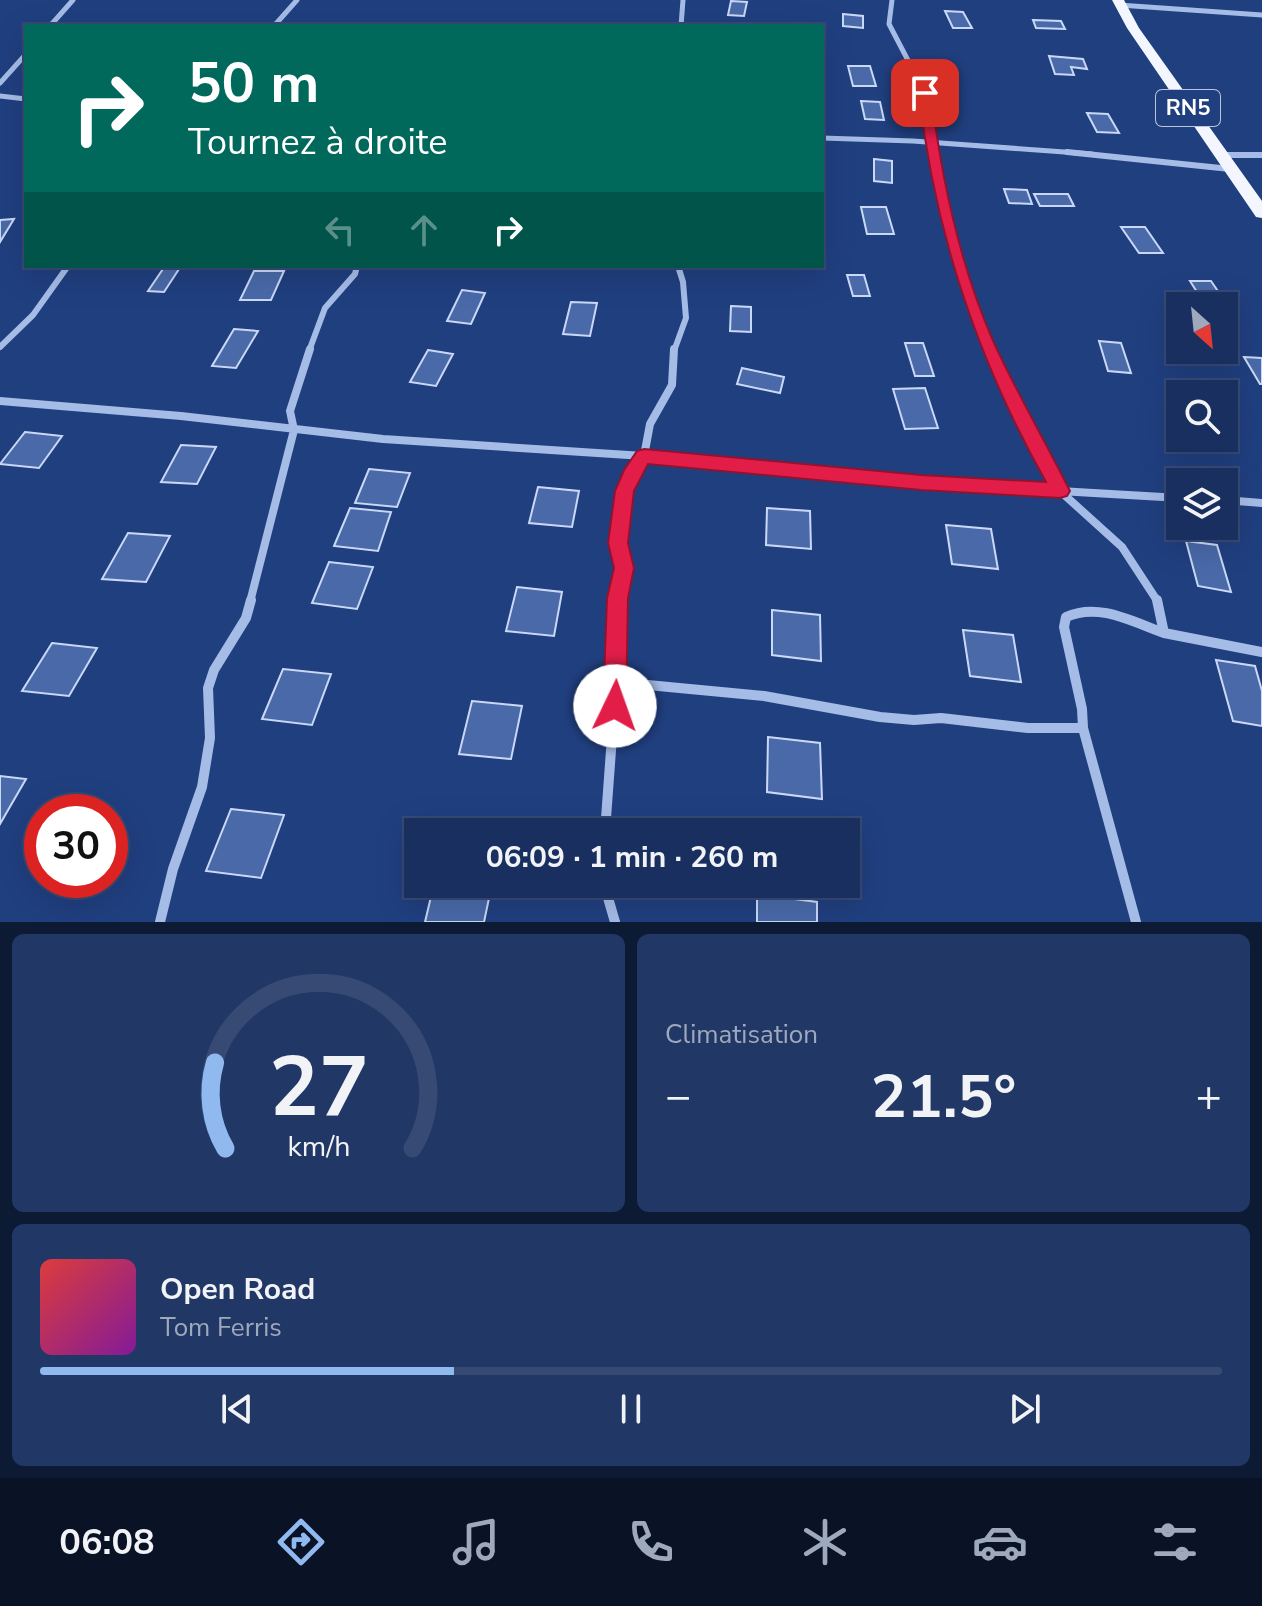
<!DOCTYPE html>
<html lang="fr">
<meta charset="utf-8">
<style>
body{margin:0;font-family:"Nunito Sans",sans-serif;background:#213765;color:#f1f3f6;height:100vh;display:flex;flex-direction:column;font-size:30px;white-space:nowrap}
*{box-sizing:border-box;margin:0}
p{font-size:26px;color:#9fa9bd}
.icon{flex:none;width:44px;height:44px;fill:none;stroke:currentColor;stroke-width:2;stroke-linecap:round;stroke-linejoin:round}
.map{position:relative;height:922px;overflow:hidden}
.side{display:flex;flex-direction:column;gap:12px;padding:12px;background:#0d1a34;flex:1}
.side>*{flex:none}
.hud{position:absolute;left:24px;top:24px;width:800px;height:244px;border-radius:0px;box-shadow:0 8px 32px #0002,0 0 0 2px #364a74;background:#00695c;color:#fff;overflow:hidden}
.needle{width:52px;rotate:153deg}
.buttons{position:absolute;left:1166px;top:292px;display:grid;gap:16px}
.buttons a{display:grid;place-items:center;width:72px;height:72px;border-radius:0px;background:#182f5f;box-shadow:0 8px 32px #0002,0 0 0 2px #364a74;font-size:40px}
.speed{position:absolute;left:24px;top:794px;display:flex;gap:16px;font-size:40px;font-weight:700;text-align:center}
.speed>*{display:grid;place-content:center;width:104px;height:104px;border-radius:50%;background:#182f5f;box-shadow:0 8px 32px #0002,0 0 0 2px #364a74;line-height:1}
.speed .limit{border:12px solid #d22;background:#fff;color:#111}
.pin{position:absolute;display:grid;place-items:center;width:68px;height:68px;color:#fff;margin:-34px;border-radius:16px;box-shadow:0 4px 12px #0006}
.me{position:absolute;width:88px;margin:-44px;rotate:3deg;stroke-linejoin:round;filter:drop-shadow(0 0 6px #0008)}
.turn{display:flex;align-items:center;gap:28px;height:168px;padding:0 32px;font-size:36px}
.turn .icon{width:104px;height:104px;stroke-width:2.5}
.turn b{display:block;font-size:56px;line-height:68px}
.lanes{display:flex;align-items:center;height:76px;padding:0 32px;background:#0003;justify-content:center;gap:40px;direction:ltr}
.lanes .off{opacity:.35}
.big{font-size:60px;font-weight:700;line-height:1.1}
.side .tile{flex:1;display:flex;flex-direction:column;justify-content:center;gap:12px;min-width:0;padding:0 28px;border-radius:12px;background:#213765}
.side .dial{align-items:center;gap:0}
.dial svg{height:208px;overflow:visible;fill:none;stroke:#364a74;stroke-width:7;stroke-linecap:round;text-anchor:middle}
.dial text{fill:#f1f3f6;stroke:none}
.song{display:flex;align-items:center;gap:24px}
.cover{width:96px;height:96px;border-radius:12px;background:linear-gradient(135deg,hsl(0 70% 55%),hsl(290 70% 35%))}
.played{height:8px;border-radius:4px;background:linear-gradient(90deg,#90b9f0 35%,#364a74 35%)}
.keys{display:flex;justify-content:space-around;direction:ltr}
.heat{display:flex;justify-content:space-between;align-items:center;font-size:44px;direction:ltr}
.side .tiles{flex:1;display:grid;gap:12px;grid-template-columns:1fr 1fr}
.tile:last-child{grid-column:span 2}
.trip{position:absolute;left:404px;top:818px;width:456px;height:80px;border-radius:0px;background:#182f5f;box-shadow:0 8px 32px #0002,0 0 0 2px #364a74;font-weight:700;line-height:80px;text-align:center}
.dock{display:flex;height:128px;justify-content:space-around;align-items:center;background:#0a1326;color:#9fa9bd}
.dock .icon{width:56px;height:56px}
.dock .selected{color:#90b9f0}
.dock b{font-size:36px;color:#f1f3f6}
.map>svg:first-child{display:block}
</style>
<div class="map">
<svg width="1262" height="922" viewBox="0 0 1262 922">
<rect width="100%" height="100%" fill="#203f7f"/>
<path fill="#4969a8" stroke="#c9d8f6" stroke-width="2" d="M731 1 747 2 744 16 728 15Z
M945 11 963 12 972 28H953Z
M843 14 863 16V28L843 26Z
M1033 20 1061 21 1065 29 1036 28Z
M1049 56 1083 59 1087 69 1071 67 1074 75 1055 74Z
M848 66H870L876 86H853Z
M861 101 880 102 884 120 865 119Z
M1087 113 1108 114 1119 133 1097 132Z
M874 159 892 161V183L874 181Z
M1004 189 1027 190 1032 204 1009 203Z
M1034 194H1068L1074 206H1040Z
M861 207H886L894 234H867Z
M14 219 0 242V220Z
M1121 227H1145L1163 253H1139Z
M165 266H181L164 292 148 291Z
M254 271H284L271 300H240Z
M847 275H864L870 296H853Z
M1190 281H1211L1226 303H1204Z
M462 290 485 293 471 324 447 321Z
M571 302 597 303 590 336 563 334Z
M731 306 751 307V332L730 331Z
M234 329 258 331 236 368 212 366Z
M1099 341 1121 343 1131 373 1108 371Z
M905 343H923L934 376H915Z
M428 350 453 354 436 386 410 382Z
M1244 357 1262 358V384H1260Z
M742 368 784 377 780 393 737 384Z
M925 388 938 428 905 429 893 389Z
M25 432 62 436 39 468 0 464Z
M181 445 216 447 197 484 161 482Z
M369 469 410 473 397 507 355 503Z
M538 487 579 491 572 527 529 523Z
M350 508 391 512 378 551 334 546Z
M767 508 810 511 811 549 766 545Z
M946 525 991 529 998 569 952 564Z
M128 533 170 536 146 582 102 579Z
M1186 541 1217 545 1231 592 1198 586Z
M329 562 373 567 357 609 312 603Z
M517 587 562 592 554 636 506 631Z
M772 610 820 615 821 661 772 655Z
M963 630 1013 635 1021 682 970 676Z
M52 643 97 648 69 696 22 691Z
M1216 660 1255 666 1262 691V726L1233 721Z
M283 669 331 674 312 725 262 719Z
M472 701 522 706 511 759 459 754Z
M768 737 820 743 822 799 767 792Z
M0 776 26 779 0 824Z
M231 809 284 815 261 878 206 871Z
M434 884H492L484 922H425Z
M757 894 817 902V922H757Z"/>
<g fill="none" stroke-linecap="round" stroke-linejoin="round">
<path stroke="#a5bce7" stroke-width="5" d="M892 0 889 24 925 93 933 154
M1119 5 1262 15
M50 26 73 0
M274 26 297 0
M681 26 683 0
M0 83 26 54
M0 96 26 99
M822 138 913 141 1092 154"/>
<path stroke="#a5bce7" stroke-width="6" d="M933 152 949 231 990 351
M1067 152 1230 169
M1221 155H1262
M0 347 33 315 68 266
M309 351 325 308 355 274 357 266
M674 351 686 318 683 282 678 266"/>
<path stroke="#a5bce7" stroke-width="8" d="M989 349 1060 491 1122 547 1158 602
M0 401 181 416 383 439 644 456 921 483 1180 498
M1224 500 1262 503
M250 602 294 430 290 411 310 349
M618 602 623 580 618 543 625 491 630 475 644 456 650 424 672 385 674 349"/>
<path stroke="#a5bce7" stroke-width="10" d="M1157 600 1164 633 1262 652
M616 682 764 696 880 717 914 720 941 718 1028 728H1083L1082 709 1064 627 1066 617C1099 602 1133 622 1164 633
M1083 728 1136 922
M605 832 616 682 618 600
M604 884 615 922
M160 922 173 869 202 787 210 738 208 688 214 670 246 618 251 600"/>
<path fill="#f3f6fe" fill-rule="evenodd" d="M1112 0H1124L1139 28 1262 201V218L1256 217 1127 28Z"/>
</g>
<path fill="#e11d48" stroke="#92132f" stroke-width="2" d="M925 90 931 93C941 176 960 266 994 343 1017 393 1045 441 1070 491L1067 496 1060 498 921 490 648 464 634 491 628 543 634 568 628 598 626 706 623 714 615 717 607 714 603 706 607 598 614 568 608 543 615 491 624 470 637 451 644 449 921 475 1046 482C978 361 934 231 919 93Z"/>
<g text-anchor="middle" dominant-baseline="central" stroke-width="8" stroke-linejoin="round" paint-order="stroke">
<rect fill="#203f7f" stroke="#bcc5d9" stroke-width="2" x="1156" y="90" width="64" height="36" rx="6"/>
<g font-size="22" font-weight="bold" fill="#fff">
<text x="1188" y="108">RN5</text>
</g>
</g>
</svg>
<div class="buttons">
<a><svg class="needle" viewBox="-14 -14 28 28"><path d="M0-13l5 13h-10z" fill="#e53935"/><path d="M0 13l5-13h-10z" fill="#9fa9bd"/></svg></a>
<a><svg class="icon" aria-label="search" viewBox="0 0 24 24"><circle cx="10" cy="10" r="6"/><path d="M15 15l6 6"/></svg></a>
<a><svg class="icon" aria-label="layers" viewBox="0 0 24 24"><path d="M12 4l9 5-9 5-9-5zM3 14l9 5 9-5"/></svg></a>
</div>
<div class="speed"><div class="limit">30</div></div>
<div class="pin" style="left:925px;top:93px;background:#d93025"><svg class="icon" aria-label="arrive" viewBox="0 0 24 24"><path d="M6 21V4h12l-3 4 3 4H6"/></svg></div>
<svg class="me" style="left:615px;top:706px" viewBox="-20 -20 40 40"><circle r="19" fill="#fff"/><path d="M0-13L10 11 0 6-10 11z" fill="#e11d48"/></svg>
<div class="trip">06:09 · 1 min · 260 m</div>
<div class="hud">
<div class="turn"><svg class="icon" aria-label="right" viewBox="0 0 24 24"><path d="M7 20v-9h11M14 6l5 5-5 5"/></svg><div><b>50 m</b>Tournez à droite</div></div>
<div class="lanes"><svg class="icon off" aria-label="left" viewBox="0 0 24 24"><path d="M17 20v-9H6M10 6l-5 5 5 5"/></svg><svg class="icon off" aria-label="ahead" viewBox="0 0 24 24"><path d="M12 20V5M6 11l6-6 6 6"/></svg><svg class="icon" aria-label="right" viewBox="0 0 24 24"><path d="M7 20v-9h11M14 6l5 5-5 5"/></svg></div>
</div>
</div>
<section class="side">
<div class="tiles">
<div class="tile dial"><svg viewBox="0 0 100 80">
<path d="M14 69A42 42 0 1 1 86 69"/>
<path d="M14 69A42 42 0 0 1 10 36" stroke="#90b9f0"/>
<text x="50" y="56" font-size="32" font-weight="700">27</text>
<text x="50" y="72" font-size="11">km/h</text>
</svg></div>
<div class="tile"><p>Climatisation</p>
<div class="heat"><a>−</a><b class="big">21.5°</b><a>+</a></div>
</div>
<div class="tile">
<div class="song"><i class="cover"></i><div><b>Open Road</b><p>Tom Ferris</p></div></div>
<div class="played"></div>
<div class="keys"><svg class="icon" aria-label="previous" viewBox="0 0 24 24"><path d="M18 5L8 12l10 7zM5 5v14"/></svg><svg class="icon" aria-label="pause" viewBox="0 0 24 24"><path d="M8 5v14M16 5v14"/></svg><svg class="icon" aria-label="next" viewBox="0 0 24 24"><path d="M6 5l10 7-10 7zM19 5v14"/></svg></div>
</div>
</div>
</section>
<nav class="dock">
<b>06:08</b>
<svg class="icon selected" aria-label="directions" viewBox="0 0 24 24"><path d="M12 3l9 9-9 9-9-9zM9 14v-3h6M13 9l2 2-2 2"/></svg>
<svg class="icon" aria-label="music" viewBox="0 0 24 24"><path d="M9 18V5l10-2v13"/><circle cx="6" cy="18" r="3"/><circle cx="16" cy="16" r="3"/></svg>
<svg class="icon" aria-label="phone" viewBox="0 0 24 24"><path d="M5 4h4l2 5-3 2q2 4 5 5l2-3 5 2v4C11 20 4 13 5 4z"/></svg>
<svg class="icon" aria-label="climate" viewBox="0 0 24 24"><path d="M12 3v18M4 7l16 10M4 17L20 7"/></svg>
<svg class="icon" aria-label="car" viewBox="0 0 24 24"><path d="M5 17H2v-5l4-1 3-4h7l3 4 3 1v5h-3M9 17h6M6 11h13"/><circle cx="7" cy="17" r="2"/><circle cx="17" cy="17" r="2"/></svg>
<svg class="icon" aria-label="filters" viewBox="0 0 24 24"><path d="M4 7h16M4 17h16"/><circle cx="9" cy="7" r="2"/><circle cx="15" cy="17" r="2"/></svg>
</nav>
